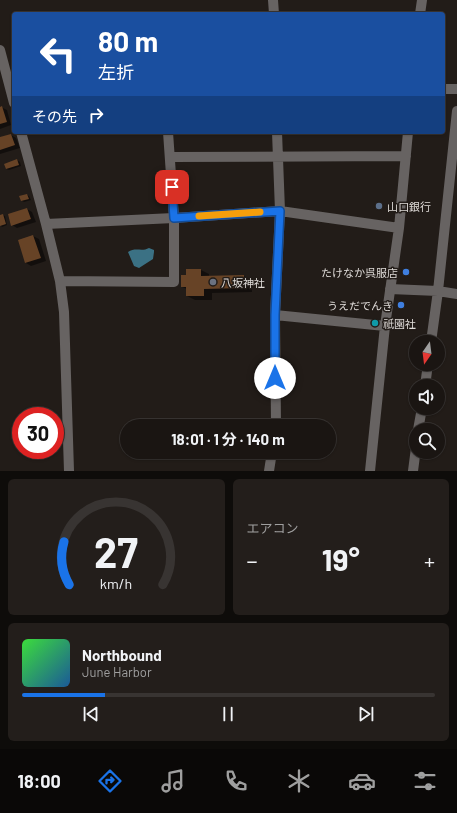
<!DOCTYPE html>
<html lang="ja">
<meta charset="utf-8">
<style>
body{margin:0;font-family:Barlow,"Noto Sans JP",sans-serif;background:#231e1b;color:#f1f3f6;height:100vh;display:flex;flex-direction:column;font-size:15px;white-space:nowrap}
*{box-sizing:border-box;margin:0}
p{font-size:13px;color:#9f9f9f}
.icon{flex:none;width:22px;height:22px;fill:none;stroke:currentColor;stroke-width:2;stroke-linecap:round;stroke-linejoin:round}
.map{position:relative;height:471px;overflow:hidden}
.sheet{display:flex;flex-direction:column;gap:8px;padding:8px;background:#0e0c0a;flex:1}
.sheet>*{flex:none}
.top-card{position:absolute;left:12px;top:12px;width:433px;height:122px;border-radius:4px;box-shadow:0 1px 3px #0004,0 0 0 1px #383432;background:#1a4fa0;color:#fff;overflow:hidden}
.needle{width:26px;rotate:194deg}
.controls{position:absolute;left:409px;top:335px;display:grid;gap:8px}
.controls a{display:grid;place-items:center;width:36px;height:36px;border-radius:50%;background:#1a1512;box-shadow:0 1px 3px #0004,0 0 0 1px #383432;font-size:20px}
.speed{position:absolute;left:12px;top:407px;display:flex;gap:8px;font-size:20px;font-weight:700;text-align:center}
.speed>*{display:grid;place-content:center;width:52px;height:52px;border-radius:50%;background:#1a1512;box-shadow:0 1px 3px #0004,0 0 0 1px #383432;line-height:1}
.speed .limit{border:6px solid #d22;background:#fff;color:#111}
.pin{position:absolute;display:grid;place-items:center;width:34px;height:34px;color:#fff;margin:-17px;border-radius:8px;box-shadow:0 2px 6px #0006}
.me{position:absolute;width:44px;margin:-22px;rotate:0deg;stroke-linejoin:round;filter:drop-shadow(0 0 3px #0008)}
.turn{display:flex;align-items:center;gap:14px;height:84px;padding:0 20px;font-size:18px}
.turn .icon{width:52px;height:52px;stroke-width:2.5}
.turn b{display:block;font-size:28px;line-height:34px}
.then{display:flex;align-items:center;height:38px;padding:0 20px;background:#0003;gap:8px;font-size:15px}
.big{font-size:30px;font-weight:700;line-height:1.1}
.sheet .widget{flex:1;display:flex;flex-direction:column;justify-content:center;gap:6px;min-width:0;padding:0 14px;border-radius:6px;background:#231e1b}
.sheet .dial{align-items:center;gap:0}
.dial svg{height:104px;overflow:visible;fill:none;stroke:#383432;stroke-width:7;stroke-linecap:round;text-anchor:middle}
.dial text{fill:#f1f3f6;stroke:none}
.song{display:flex;align-items:center;gap:12px}
.cover{width:48px;height:48px;border-radius:6px;background:linear-gradient(135deg,hsl(120 70% 55%),hsl(210 70% 35%))}
.played{height:4px;border-radius:2px;background:linear-gradient(90deg,#1a73e8 20%,#383432 20%)}
.keys{display:flex;justify-content:space-around;direction:ltr}
.heat{display:flex;justify-content:space-between;align-items:center;font-size:22px;direction:ltr}
.sheet .tiles{flex:1;display:grid;gap:8px;grid-template-columns:1fr 1fr}
.widget:last-child{grid-column:span 2}
.trip{position:absolute;left:120px;top:419px;width:216px;height:40px;border-radius:20px;background:#1a1512;box-shadow:0 1px 3px #0004,0 0 0 1px #383432;font-weight:700;line-height:40px;text-align:center}
.menu{display:flex;height:64px;justify-content:space-around;align-items:center;background:#0a0807;color:#9f9f9f}
.menu .icon{width:28px;height:28px}
.menu .active{color:#1a73e8}
.menu b{font-size:18px;color:#f1f3f6}
.map>svg:first-child{display:block}
</style>
<div class="map">
<svg width="457" height="471" viewBox="0 0 457 471">
<rect width="100%" height="100%" fill="#221c18"/>
<path fill="#3b7184" d="M149 248 154 250V252L153 259 139 268 134 266 128 252C135 247 142 252 149 248Z"/>
<path fill="#0007" d="M1 107 7 110 11 125 0 129V108Z
M11 135 16 138 20 148 0 154V138Z
M17 160 20 162 21 166 9 170 6 169Z
M27 195 29 196 31 200 24 202 22 201Z
M27 209 32 212 36 222 17 228 12 225Z
M2 215 5 216 7 225 2 227 0 225V216Z
M33 236 39 239 46 261 31 266 26 263 19 241Z
M201 270 209 274V277L244 276 252 281V292L212 293V300H195L187 296V289L182 287 187 276Z"/>
<path fill="#674326" d="M2 106 7 122 0 124V107Z
M11 134 15 145 0 150V137Z
M17 159 19 165 6 169 4 164Z
M27 194 29 199 21 201 19 196Z
M27 208 31 219 11 226 8 214Z
M3 214 6 224 0 226V215Z
M33 235 41 258 25 263 18 240Z
M186 269H201V276L244 275V288L204 289V296H186V287H181V275H186Z"/>
<g fill="none" stroke-linecap="round" stroke-linejoin="round">
<path stroke="#676362" stroke-width="10" d="M273 0 274 14
M420 14 422 0
M0 50 14 103
M443 89H457
M21 132 46 224 60 281 64 312 69 471
M171 157 406 156
M46 224 174 218 280 211 399 228
M60 281 174 282V218L168 132
M390 289 438 291 457 294
M275 315 385 326
M431 342 438 291 457 111
M425 386 428 364
M276 426 275 315 280 211 277 132
M418 430 422 408
M269 471 272 452
M370 471 385 326 399 228 408 132
M413 471 416 448"/>
</g>
<g fill="none" stroke-linecap="round" stroke-linejoin="round">
<g stroke="#114b97" stroke-width="10">
<path id="route" d="M172 187 174 218 280 211 275 315V378"/>
</g>
<use href="#route" stroke="#1a73e8" stroke-width="7"/>
<path stroke="#f59e0b" stroke-width="7" d="M199 216 260 212"/>
</g>
<circle fill="#5c6f8a" stroke="#221c18" stroke-width="1.5" cx="379" cy="206" r="4"/>
<g fill="#3f7fe0" stroke="#221c18" stroke-width="1.5">
<circle cx="406" cy="272" r="4"/>
<circle cx="401" cy="305" r="4"/>
</g>
<circle fill="#6b7280" stroke="#221c18" stroke-width="1.5" cx="213" cy="282" r="4"/>
<circle fill="#0f9aa8" stroke="#221c18" stroke-width="1.5" cx="375" cy="323" r="4"/>
<g text-anchor="middle" dominant-baseline="central" stroke-width="3" stroke-linejoin="round" paint-order="stroke">
<g font-size="11" fill="#dfdbd8" stroke="#221c18" text-anchor="start">
<text x="387" y="206">山口銀行</text>
<text x="398" y="272" text-anchor="end">たけなか呉服店</text>
<text x="221" y="282">八坂神社</text>
<text x="393" y="305" text-anchor="end">うえだでんき</text>
<text x="383" y="323">祇園社</text>
</g>
</g>
</svg>
<div class="controls">
<a><svg class="needle" viewBox="-14 -14 28 28"><path d="M0-13l5 13h-10z" fill="#e53935"/><path d="M0 13l5-13h-10z" fill="#9f9f9f"/></svg></a>
<a><svg class="icon" aria-label="sound" viewBox="0 0 24 24"><path d="M4 9h4l5-4v14l-5-4H4zM17 9q2 3 0 6"/></svg></a>
<a><svg class="icon" aria-label="search" viewBox="0 0 24 24"><circle cx="10" cy="10" r="6"/><path d="M15 15l6 6"/></svg></a>
</div>
<div class="speed"><div class="limit">30</div></div>
<div class="pin" style="left:172px;top:187px;background:#d93025"><svg class="icon" aria-label="arrive" viewBox="0 0 24 24"><path d="M6 21V4h12l-3 4 3 4H6"/></svg></div>
<svg class="me" style="left:275px;top:378px" viewBox="-20 -20 40 40"><circle r="19" fill="#fff"/><path d="M0-13L10 11 0 6-10 11z" fill="#1a73e8"/></svg>
<div class="trip">18:01 · 1 分 · 140 m</div>
<div class="top-card">
<div class="turn"><svg class="icon" aria-label="left" viewBox="0 0 24 24"><path d="M17 20v-9H6M10 6l-5 5 5 5"/></svg><div><b>80 m</b>左折</div></div>
<div class="then">その先<svg class="icon" aria-label="right" viewBox="0 0 24 24"><path d="M7 20v-9h11M14 6l5 5-5 5"/></svg></div>
</div>
</div>
<section class="sheet">
<div class="tiles">
<div class="widget dial"><svg viewBox="0 0 100 80">
<path d="M14 69A42 42 0 1 1 86 69"/>
<path d="M14 69A42 42 0 0 1 10 36" stroke="#1a73e8"/>
<text x="50" y="56" font-size="32" font-weight="700">27</text>
<text x="50" y="72" font-size="11">km/h</text>
</svg></div>
<div class="widget"><p>エアコン</p>
<div class="heat"><a>−</a><b class="big">19°</b><a>+</a></div>
</div>
<div class="widget">
<div class="song"><i class="cover"></i><div><b>Northbound</b><p>June Harbor</p></div></div>
<div class="played"></div>
<div class="keys"><svg class="icon" aria-label="previous" viewBox="0 0 24 24"><path d="M18 5L8 12l10 7zM5 5v14"/></svg><svg class="icon" aria-label="pause" viewBox="0 0 24 24"><path d="M8 5v14M16 5v14"/></svg><svg class="icon" aria-label="next" viewBox="0 0 24 24"><path d="M6 5l10 7-10 7zM19 5v14"/></svg></div>
</div>
</div>
</section>
<nav class="menu">
<b>18:00</b>
<svg class="icon active" aria-label="directions" viewBox="0 0 24 24"><path d="M12 3l9 9-9 9-9-9zM9 14v-3h6M13 9l2 2-2 2"/></svg>
<svg class="icon" aria-label="music" viewBox="0 0 24 24"><path d="M9 18V5l10-2v13"/><circle cx="6" cy="18" r="3"/><circle cx="16" cy="16" r="3"/></svg>
<svg class="icon" aria-label="phone" viewBox="0 0 24 24"><path d="M5 4h4l2 5-3 2q2 4 5 5l2-3 5 2v4C11 20 4 13 5 4z"/></svg>
<svg class="icon" aria-label="climate" viewBox="0 0 24 24"><path d="M12 3v18M4 7l16 10M4 17L20 7"/></svg>
<svg class="icon" aria-label="car" viewBox="0 0 24 24"><path d="M5 17H2v-5l4-1 3-4h7l3 4 3 1v5h-3M9 17h6M6 11h13"/><circle cx="7" cy="17" r="2"/><circle cx="17" cy="17" r="2"/></svg>
<svg class="icon" aria-label="filters" viewBox="0 0 24 24"><path d="M4 7h16M4 17h16"/><circle cx="9" cy="7" r="2"/><circle cx="15" cy="17" r="2"/></svg>
</nav>
